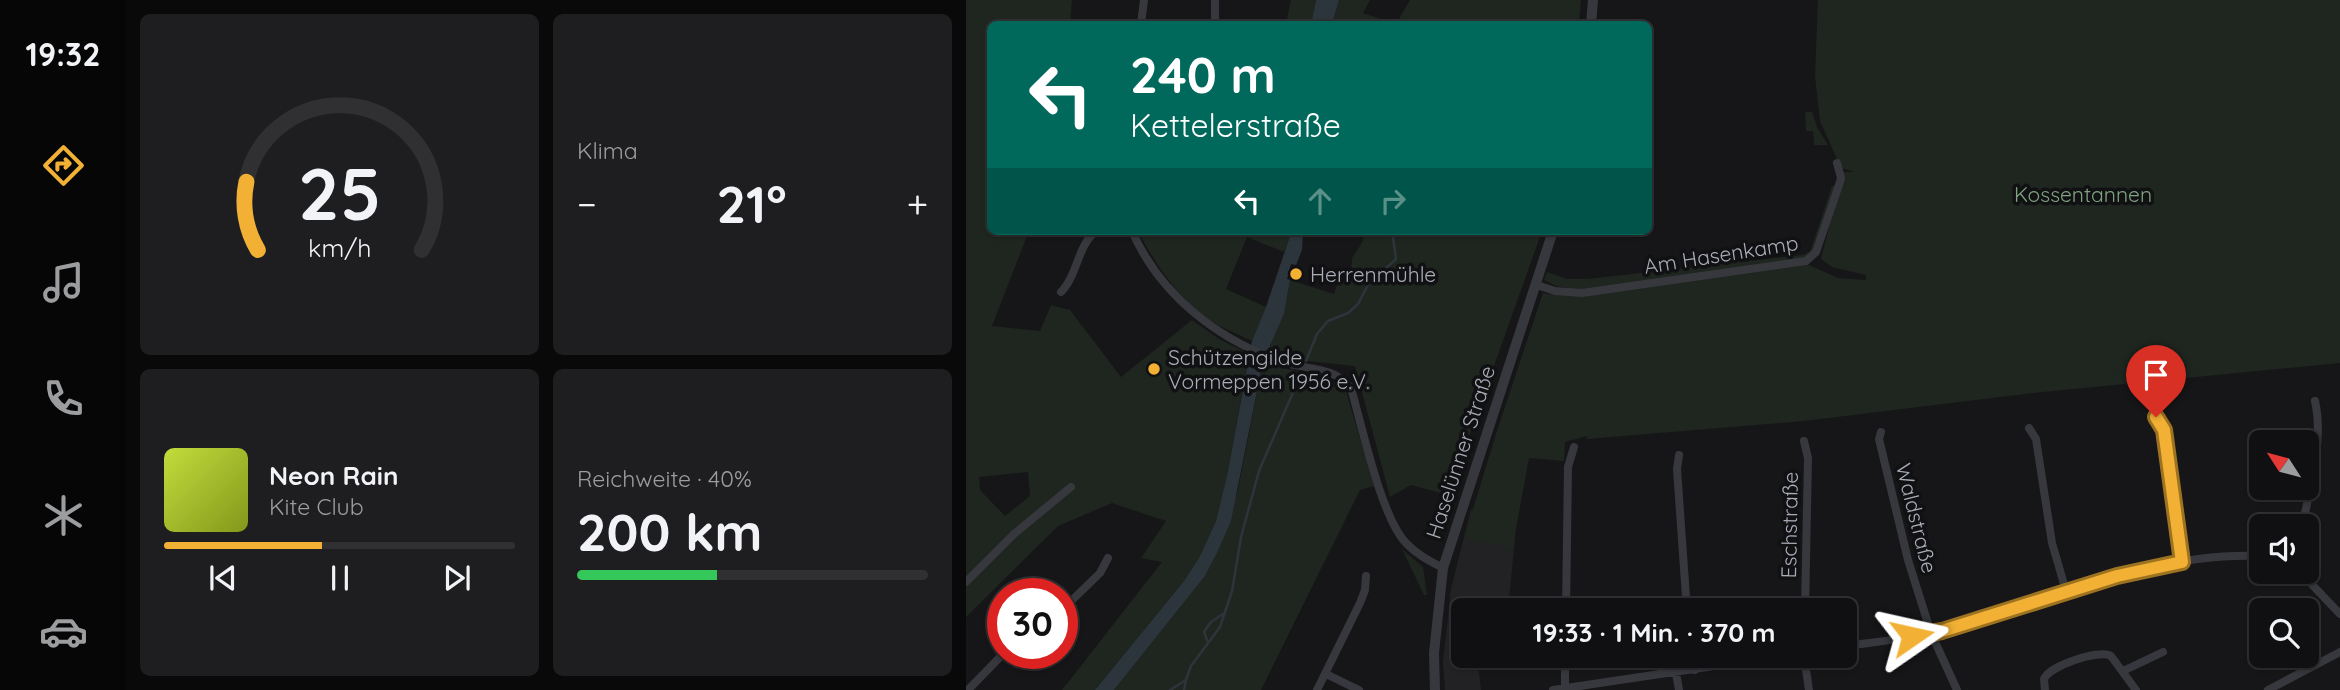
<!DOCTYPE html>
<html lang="de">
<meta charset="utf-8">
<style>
body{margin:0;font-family:Quicksand,sans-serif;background:#1e1e20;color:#f1f3f6;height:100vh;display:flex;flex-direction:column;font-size:26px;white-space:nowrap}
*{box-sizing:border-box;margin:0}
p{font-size:23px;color:#9c9d9f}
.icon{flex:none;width:38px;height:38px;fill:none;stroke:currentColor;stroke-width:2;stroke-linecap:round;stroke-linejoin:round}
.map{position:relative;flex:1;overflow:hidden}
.details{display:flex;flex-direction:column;gap:14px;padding:14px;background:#09090a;width:840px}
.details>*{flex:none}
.banner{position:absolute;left:21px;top:21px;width:665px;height:214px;border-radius:10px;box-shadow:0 2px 5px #0004,0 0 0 2px #303032;background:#00695c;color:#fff;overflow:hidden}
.needle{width:46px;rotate:306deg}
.buttons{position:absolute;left:1283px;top:430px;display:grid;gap:14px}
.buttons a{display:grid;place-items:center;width:70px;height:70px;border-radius:10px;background:#101012;box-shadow:0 2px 5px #0004,0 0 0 2px #303032;font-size:35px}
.speed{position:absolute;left:21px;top:578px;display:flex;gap:14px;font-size:35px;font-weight:700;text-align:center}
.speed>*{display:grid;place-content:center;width:91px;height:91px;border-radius:50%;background:#101012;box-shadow:0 2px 5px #0004,0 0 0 2px #303032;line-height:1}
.speed .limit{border:10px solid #d22;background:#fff;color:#111}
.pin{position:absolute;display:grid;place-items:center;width:60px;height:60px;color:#fff;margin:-72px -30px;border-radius:50% 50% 50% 0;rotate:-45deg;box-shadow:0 0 7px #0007}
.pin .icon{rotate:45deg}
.me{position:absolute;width:77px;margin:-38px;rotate:79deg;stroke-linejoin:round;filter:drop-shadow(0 0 5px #0008)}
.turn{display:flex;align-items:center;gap:24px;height:147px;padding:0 28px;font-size:32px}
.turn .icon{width:91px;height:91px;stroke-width:2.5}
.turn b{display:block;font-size:49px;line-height:60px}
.lanes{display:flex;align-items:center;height:66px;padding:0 28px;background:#0003;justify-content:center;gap:35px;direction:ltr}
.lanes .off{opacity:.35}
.big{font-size:52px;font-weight:700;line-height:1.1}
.details .tile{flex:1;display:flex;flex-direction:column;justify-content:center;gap:10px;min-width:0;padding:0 24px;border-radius:10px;background:#1e1e20}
.details .dial{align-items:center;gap:0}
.dial svg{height:182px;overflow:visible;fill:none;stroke:#303032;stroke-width:7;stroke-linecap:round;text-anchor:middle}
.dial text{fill:#f1f3f6;stroke:none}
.song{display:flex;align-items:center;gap:21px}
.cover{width:84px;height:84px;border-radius:10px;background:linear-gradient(135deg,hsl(70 70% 55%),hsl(70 70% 35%))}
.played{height:7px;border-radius:4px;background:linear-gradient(90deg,#f2b134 45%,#303032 45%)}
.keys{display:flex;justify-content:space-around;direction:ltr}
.heat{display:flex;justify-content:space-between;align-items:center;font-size:38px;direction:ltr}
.charge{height:10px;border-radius:5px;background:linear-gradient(90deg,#34c759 40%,#303032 0)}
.details .tiles{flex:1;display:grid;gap:14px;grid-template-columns:repeat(2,1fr)}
.trip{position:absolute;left:485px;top:598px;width:406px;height:70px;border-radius:10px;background:#101012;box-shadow:0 2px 5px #0004,0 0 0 2px #303032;font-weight:700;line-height:70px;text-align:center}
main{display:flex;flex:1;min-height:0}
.tabs{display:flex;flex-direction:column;width:126px;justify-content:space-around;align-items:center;background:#060607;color:#9c9d9f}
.tabs .icon{width:49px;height:49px}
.tabs .selected{color:#f2b134}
.tabs b{font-size:32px;color:#f1f3f6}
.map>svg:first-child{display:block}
</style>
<main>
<nav class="tabs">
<b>19:32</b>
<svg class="icon selected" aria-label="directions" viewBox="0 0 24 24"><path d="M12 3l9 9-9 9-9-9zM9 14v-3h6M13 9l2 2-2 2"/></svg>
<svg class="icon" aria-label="music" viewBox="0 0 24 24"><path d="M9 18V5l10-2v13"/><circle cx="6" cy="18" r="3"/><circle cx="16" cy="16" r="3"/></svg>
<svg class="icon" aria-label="phone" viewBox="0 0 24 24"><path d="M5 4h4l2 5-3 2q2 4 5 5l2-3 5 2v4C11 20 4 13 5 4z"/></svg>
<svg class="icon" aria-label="climate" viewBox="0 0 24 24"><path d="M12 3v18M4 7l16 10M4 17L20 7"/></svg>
<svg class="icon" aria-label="car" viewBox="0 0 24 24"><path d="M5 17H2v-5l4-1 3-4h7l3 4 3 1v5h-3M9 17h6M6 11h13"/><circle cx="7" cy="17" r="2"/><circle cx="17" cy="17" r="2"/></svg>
</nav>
<section class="details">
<div class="tiles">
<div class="tile dial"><svg viewBox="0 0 100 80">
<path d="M14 69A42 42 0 1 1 86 69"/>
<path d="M14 69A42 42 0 0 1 9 39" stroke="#f2b134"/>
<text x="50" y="56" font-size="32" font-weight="700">25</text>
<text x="50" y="72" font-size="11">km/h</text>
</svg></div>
<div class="tile"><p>Klima</p>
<div class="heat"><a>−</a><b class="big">21°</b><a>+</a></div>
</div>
<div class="tile">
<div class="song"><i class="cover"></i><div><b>Neon Rain</b><p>Kite Club</p></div></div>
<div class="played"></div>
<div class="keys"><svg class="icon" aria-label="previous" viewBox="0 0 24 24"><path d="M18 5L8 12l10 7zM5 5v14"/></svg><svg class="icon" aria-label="pause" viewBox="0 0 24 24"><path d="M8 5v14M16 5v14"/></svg><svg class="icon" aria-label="next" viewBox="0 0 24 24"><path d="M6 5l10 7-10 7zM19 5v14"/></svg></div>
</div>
<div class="tile"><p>Reichweite · 40%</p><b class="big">200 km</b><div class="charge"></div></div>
</div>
</section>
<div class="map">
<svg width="1374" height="690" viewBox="0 0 1374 690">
<rect width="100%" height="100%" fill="#161618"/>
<path fill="#222225" d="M505 509 551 516 542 611H497V656H511L515 690H479L477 662 485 589Z"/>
<path fill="#1e261f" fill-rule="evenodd" d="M0 0H106L104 24H24V231H63L26 326 74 331 85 305 104 310 155 377 226 320 253 339 283 354 262 471 250 521 233 558 218 581 129 690H96L196 562 175 558 200 521 146 503 92 526 0 617ZM62 472 64 496 39 516 14 490 13 477Z
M325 0H350L345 24H320Z
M373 0H404L397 13 430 24 444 0H615L613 24H366Z
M852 0H1374V363L1067 393 838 421 621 439V436L599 442 598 461 563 458 546 551 536 550V544L506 542 499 535 530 434 577 293 589 295 841 264 872 278 900 280V275L866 267 855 259 877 172H888L875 168 854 121 849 76Z
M839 112H846L851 127 862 145H848L847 131H840Z
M866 186H872L846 253 838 258 616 290 590 286 578 280 581 272 601 279H621L836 255 844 252Z
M172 231H322L324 236 318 252 281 237 260 289 300 307 286 341C271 334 254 327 241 318 212 298 188 262 172 231Z
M397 231H576L482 495 445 485 424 497 389 366 332 360 302 348 318 314 324 280 368 294 374 277 385 276 386 258 397 241Z
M297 361C326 375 358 369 380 391L408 486 394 490 295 690H148L239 576 251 553 272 490Z
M436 549 457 567 461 595H458Z"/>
<path fill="#2c353c" d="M350 0H373L366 24H345Z
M322 231H337L336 250 330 265 325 264 321 279 324 280 318 314 297 361 265 521 251 553 239 576 148 690H129L218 581 233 558 250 521 262 471 286 341 300 307 324 236Z"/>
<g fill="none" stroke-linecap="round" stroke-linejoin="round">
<path stroke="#2c353c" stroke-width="2.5" d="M340 361 351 334 362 321 382 313 392 304 402 285 430 259 426 231
M241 640 238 632 245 622 257 614
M204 690 220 680 225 666 254 627 266 591 275 537 293 471 335 374
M218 690 220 680"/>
<path stroke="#37383d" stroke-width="8" d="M175 24 178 0
M249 24V0
M166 231C194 295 252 340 317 362 343 371 366 365 385 388 396 426 415 517 440 543 450 554 464 561 477 568
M571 285 589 291 616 293 840 261 850 252 873 185 875 178 871 163
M95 292C112 275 111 246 130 231
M1190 417 1198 430 1216 562
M1063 428 1070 439 1086 543 1100 591
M915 432 913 439 942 560 965 633 991 690
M838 441 842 458 839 611
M713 455 711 469 721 611
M1336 527C1344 488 1358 441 1349 401
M1334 572 1374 614
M0 582 48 534 105 487
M96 610 134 573 142 558
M600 611 602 467 608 447
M878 646C910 642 943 639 974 631 1077 604 1185 551 1295 556
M727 656 729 670
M838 656 843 690
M1157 671 1197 652
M710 673 713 690
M360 674 393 690
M599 688V656
M2 690 38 653
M351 690 394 603 399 590 400 576
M587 690 815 656
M1079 690 1078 679C1083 666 1133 649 1145 656L1170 690
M1302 690 1374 652"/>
<path stroke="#37383d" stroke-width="10" d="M625 24 627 0
M469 690 468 653 477 568 587 231"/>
</g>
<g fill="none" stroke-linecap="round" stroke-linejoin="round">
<g stroke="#9d7322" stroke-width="18">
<path id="route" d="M946 636 976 631 1151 576 1216 562 1198 430 1190 417"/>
</g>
<use href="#route" stroke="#f2b134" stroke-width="12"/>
</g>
<g fill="#f2b134" stroke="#111113" stroke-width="2.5">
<circle cx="330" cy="274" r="7"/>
<circle cx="188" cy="369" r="7"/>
</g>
<g text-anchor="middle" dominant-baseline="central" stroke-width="7" stroke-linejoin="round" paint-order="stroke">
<g font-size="21" fill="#7fa381" stroke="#111113">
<text x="1117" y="194">Kossentannen</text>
</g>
<g font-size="21" fill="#a8adb8" stroke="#111113">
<text transform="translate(755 254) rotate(-9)">Am Hasenkamp</text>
<text transform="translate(494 452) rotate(-72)">Haselünner Straße</text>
<text transform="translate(951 518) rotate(76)">Waldstraße</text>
<text transform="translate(823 525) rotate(-89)">Eschstraße</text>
</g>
<g font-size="21" fill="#a8adb8" stroke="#111113" text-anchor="start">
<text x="344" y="274">Herrenmühle</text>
<text x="202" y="357">Schützengilde<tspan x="202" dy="24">Vormeppen 1956 e.V.</tspan></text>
</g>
</g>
</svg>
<div class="buttons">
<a><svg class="needle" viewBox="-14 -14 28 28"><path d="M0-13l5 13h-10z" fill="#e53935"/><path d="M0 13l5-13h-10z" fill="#9c9d9f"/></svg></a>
<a><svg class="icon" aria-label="sound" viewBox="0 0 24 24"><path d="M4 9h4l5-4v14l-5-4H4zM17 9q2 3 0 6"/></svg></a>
<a><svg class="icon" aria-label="search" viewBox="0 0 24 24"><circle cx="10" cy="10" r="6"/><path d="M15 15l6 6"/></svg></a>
</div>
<div class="speed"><div class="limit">30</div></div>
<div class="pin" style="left:1190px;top:417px;background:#d93025"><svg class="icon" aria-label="arrive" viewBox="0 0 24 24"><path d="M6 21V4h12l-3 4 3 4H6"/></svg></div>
<svg class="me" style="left:946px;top:636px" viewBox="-20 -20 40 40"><path d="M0-17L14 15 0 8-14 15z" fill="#f2b134" stroke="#fff" stroke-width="4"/></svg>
<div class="trip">19:33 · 1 Min. · 370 m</div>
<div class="banner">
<div class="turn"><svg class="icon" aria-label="left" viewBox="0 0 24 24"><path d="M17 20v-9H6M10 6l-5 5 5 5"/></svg><div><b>240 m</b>Kettelerstraße</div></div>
<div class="lanes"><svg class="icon" aria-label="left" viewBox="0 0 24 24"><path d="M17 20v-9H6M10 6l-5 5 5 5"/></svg><svg class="icon off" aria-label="ahead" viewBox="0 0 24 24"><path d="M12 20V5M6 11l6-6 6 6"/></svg><svg class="icon off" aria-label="right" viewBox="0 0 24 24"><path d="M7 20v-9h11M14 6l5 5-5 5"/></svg></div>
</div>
</div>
</main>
